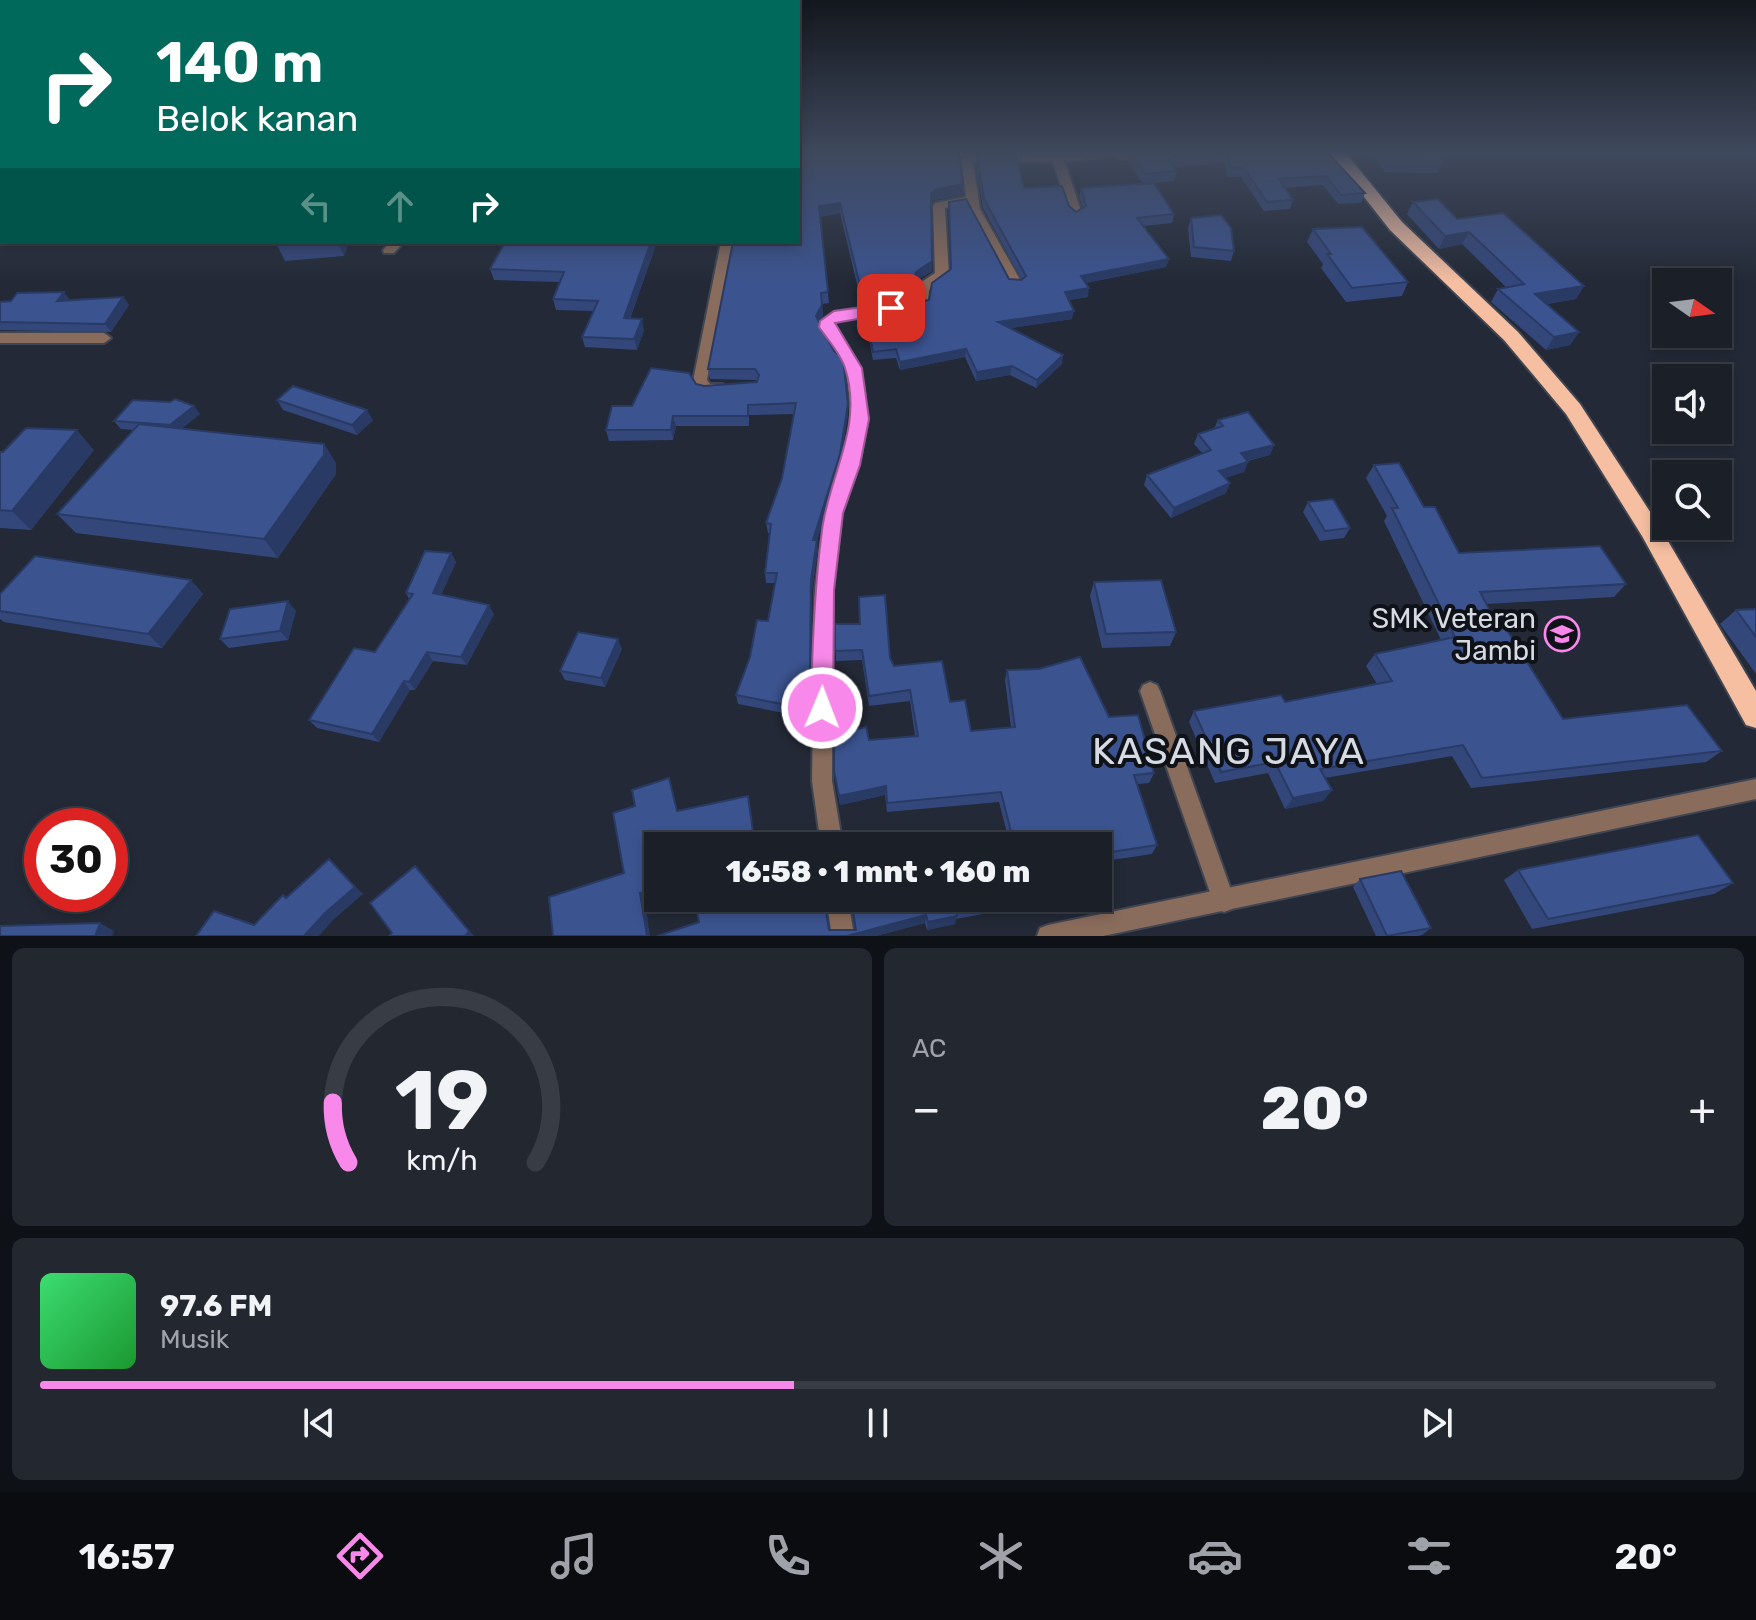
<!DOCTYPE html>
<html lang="id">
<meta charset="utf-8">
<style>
body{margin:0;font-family:Rubik,sans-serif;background:#232730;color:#f1f3f6;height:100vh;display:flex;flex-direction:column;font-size:30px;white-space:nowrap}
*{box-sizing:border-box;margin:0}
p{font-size:26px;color:#9fa2a8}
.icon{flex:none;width:44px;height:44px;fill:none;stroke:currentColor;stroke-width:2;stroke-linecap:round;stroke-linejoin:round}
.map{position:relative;height:936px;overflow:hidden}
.drawer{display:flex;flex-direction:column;gap:12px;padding:12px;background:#0e1116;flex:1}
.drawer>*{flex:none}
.top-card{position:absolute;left:0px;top:0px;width:800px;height:244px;box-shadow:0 4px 12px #0003,0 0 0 2px #383d45;background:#00695c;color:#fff;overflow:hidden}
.needle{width:52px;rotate:104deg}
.controls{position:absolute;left:1652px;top:268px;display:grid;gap:16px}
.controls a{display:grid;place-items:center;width:80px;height:80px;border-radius:0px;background:#1a1f28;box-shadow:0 4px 12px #0003,0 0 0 2px #383d45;font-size:40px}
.speed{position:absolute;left:24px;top:808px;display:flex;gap:16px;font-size:40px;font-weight:700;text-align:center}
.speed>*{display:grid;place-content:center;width:104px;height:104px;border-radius:50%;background:#1a1f28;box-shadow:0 4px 12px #0003,0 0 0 2px #383d45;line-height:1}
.speed .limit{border:12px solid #d22;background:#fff;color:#111}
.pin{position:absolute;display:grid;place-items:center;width:68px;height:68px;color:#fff;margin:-34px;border-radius:16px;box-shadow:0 4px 12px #0006}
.me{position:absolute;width:88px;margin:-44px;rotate:1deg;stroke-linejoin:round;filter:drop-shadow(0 0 6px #0008)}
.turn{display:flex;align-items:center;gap:28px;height:168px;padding:0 24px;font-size:36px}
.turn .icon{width:104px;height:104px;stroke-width:2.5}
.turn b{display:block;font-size:56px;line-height:68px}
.lanes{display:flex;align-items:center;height:76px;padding:0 24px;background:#0003;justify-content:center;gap:40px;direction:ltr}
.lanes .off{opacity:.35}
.big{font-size:60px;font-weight:800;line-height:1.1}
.drawer .card{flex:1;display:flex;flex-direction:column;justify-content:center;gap:12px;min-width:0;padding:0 28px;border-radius:12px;background:#232730}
.drawer .dial{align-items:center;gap:0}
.dial svg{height:208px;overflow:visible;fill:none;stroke:#383d45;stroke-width:7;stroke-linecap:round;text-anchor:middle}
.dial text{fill:#f1f3f6;stroke:none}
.song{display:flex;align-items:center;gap:24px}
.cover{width:96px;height:96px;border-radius:12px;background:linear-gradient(135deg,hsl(140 70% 55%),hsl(130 70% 35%))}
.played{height:8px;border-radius:4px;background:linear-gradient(90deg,#f888e9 45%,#383d45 45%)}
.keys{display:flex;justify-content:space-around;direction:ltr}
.heat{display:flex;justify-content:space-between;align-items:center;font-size:44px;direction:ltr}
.drawer .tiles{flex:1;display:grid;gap:12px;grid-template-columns:1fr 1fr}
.card:last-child{grid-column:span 2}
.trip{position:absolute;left:644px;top:832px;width:468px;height:80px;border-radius:0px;background:#1a1f28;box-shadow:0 4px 12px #0003,0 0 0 2px #383d45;font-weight:800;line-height:80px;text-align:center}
.tabs{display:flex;height:128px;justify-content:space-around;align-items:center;background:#0a0c10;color:#9fa2a8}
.tabs .icon{width:56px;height:56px}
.tabs .selected{color:#f888e9}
.tabs b{font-size:36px;color:#f1f3f6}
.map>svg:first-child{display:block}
</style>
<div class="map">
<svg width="1756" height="936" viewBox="0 0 1756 936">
<rect width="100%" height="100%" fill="#232936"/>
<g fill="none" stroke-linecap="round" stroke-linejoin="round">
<g stroke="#404552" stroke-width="4">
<path id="minor" d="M955 152H967L970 155 1073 156 1099 152H1209L1203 155 1122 159 1113 156 1065 162 1082 214 1076 218 1070 214 1053 162 973 161 980 209 1022 283 1020 286H1010L1008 283 967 204 945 208 949 275 929 290 928 306 838 320 835 323 834 327 860 368 868 419 859 465 842 513 833 590 832 781 843 846H821L812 781 815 590 826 513 843 465 852 419 846 368 820 327 821 321 834 312 916 300 917 285 935 273 933 206 935 203 966 197 961 159Z
M390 242H404L394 253H384L383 250Z
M721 242H733L707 380 710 384H723L725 388 723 392C708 396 701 394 693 381Z
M0 333H104L111 338 104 343H0Z
M1150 682 1157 685 1160 691 1235 901 1232 909 1224 912 1216 909 1213 901 1140 691 1143 685Z
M826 898H848L854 936H832Z"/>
</g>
<g stroke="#404552" stroke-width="4">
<path id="tertiary" d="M1756 779V799L1103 936H1037L1040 928 1048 925Z"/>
</g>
<g stroke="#404552" stroke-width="4">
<path id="trunk" d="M1329 152H1345L1402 222 1518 332 1580 404 1658 524 1756 691V728L1746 725 1642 536 1566 414 1504 340 1390 230Z"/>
</g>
<use href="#minor" fill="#8a6c5c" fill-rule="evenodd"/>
<use href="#tertiary" fill="#8a6c5c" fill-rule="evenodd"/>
<use href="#trunk" fill="#f6bfa2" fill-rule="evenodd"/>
</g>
<path fill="#33477b" d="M798 152 963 184V195L934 200 931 204 932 271 915 282 913 297 862 305 840 213 820 217 829 303 822 304 823 316 820 322 848 404V414L840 464 817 541 818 550 812 590 811 678 799 716 738 704 736 695 768 621 775 583H766L765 573 770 534 768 533 766 523 782 478 794 414 749 415V426H676L673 440 609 441 606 430 632 406 696 384 704 386 757 382 756 380 710 379 708 369Z
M1131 152 1169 159 1171 152H1327L1365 193 1361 203 1338 204 1323 185 1285 188 1293 200 1290 209 1264 211 1241 177H1228L1224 163 1174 167 1177 171 1174 181 1143 184 1129 162Z
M1373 152H1439L1444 159 1437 173 1384 172Z
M977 156 1024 188 1069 206 1076 212 1083 208 1079 197 1081 188 1174 214 1172 223 1143 226 1166 267 1086 283 1088 297 1069 300 1072 319 1011 328 1062 364 1036 388 1010 375 976 381 965 357 900 370 896 358 873 360 865 319V310L929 300 950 269 949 202 1009 279 1022 280 983 208 976 164Z
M1413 202 1457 219 1584 286 1576 299 1547 304 1579 332 1570 345 1546 350 1491 302 1498 289 1506 287 1462 244 1439 249 1407 214Z
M1191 218 1234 251 1231 261 1191 257 1188 228Z
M1313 229 1408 282 1402 296 1346 302 1321 268 1323 264 1307 242Z
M278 242H349L344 256 285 261 277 245Z
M505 242H657L630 319 644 330 637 350 585 347 582 337 593 311 556 310 553 299 560 282 494 280 490 269Z
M123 297 129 305 111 332 0 330V302Z
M277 400 373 420 357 435 283 410Z
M194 406 200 414 181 429 324 444 336 463V474L278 558 76 533 57 514 134 430 121 429 114 421Z
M1218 420 1274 445 1270 455 1248 461 1244 472 1225 478 1230 483 1226 493 1171 518 1144 485 1147 475 1202 453 1194 444 1198 434 1214 429Z
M94 450 31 530 0 528V452Z
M1374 465 1424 507 1459 553 1626 584 1614 597 1486 604 1499 628 1563 719 1722 751 1706 762 1471 788 1452 756 1325 778 1332 790 1323 801 1285 809 1268 773 1215 783 1189 722 1194 711 1285 702 1377 684 1366 666 1375 654 1441 640 1384 521 1387 516 1366 478Z
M1308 502 1350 528 1344 538 1320 541 1303 512Z
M451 553 456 562 441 595 494 614 467 665 433 661 415 690H410L379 742 317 728 309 720 375 652 409 599 406 593Z
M191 580 203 594 162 648 4 622 0 619V594Z
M1094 582 1176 632 1170 646 1102 648 1090 596Z
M1756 609V674L1720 624 1736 610Z
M296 611 288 640 229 648 220 639Z
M835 624 890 658 894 666 950 702 971 731 1011 727 1005 680 1007 670 1109 717 1154 773 1149 783 1137 784 1157 845 1152 854 1098 862V846L1009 841 999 802 887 812 885 795 840 805 834 771 869 740 915 736 910 701 869 706 862 660 836 661Z
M622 649 605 687 565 680 560 671Z
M1518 870 1733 883 1714 894 1532 929 1504 880Z
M1360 879 1431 928 1422 935 1417 936H1376L1353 887Z
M850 898H1069L956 919 955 924 927 930 925 923 876 936H657L855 930Z"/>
<path fill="#293a64" d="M963 184V195L934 200 930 204 931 194 935 190Z
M840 203V213L820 217 819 206Z
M1469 232 1462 244 1439 249 1445 236Z
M337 242H349L344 256Z
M651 242H657L626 329 624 318Z
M1169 259 1166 267 1080 284 1081 276Z
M932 261V271L915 282 913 297 862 305V294L916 272Z
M1584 286 1576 299 1527 307 1535 294Z
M1089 288 1088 297 1064 301 1065 292Z
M64 292 70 300 57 301Z
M123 297 129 305 111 332 105 324Z
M822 305 823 316 817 326 816 316Z
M1074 311 1072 319 997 330 998 322Z
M642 319 644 330 637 350 634 339Z
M1579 332 1570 345 1546 350 1554 337Z
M966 349 965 357 900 370V362Z
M1063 355 1062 364 1036 388 1037 380Z
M1012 366 1010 375 976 381 977 372Z
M848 404V414L840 464 817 541 818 550 812 590 811 678 799 716 797 707 811 580 813 540Z
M194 406 200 414 176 433 170 425Z
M367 410 373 420 357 435 352 425Z
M673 416 676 426 673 440 671 430Z
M77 430 94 450 31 530 12 511Z
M324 444 336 463V474L278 558 264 539Z
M1274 445 1270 455 1237 463 1241 453Z
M1248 462 1244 472 1215 481 1219 471Z
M1230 483 1226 493 1171 518 1174 508Z
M451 553 456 562 438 602 433 593Z
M191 580 203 594 162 648 148 634Z
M288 601 296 611 288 640 280 631Z
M489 605 494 614 467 665 461 657Z
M618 639 622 649 605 687 601 678Z
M427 652 433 661 415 690 409 682Z
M404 681 410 690 379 742 372 734Z
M886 786 885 795 840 805 839 796Z
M1332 790 1323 801 1285 809 1293 798Z
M329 859 363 894 333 920 319 936H304L325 913Z
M415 866 423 874 474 936H465Z
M658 889V898L645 901 650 936H647L640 893Z
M926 915 925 923 876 936H847Z
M957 916 955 924 927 930 928 922Z
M100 923 114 931 112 936H95Z"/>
<path fill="#3b538f" stroke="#293a64" stroke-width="2" d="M798 152H959L963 184 935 190 931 194 932 261 916 272 914 287 862 294 840 203 819 206 828 292 821 293 822 305 816 316 834 351 843 358 848 404 840 454 813 540H817L811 580 810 668 797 707 736 695 750 657 757 620 768 621 777 573H765L771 524 766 523 782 478 796 403 748 405V416H673L671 430H606L612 406H632L651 368 689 373 696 384 704 386 757 382 759 375 755 369H708L733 242H798Z
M1131 152H1164L1177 171 1145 174Z
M1171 152H1327L1365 193 1341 195 1326 176 1279 179 1293 200 1267 202 1244 168H1231L1227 154 1176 158Z
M1387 152H1439L1444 159 1391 158Z
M977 156H1016L1024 188 1062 186 1069 206 1076 212 1086 206 1081 188 1154 183 1174 214 1137 218 1169 259 1081 276 1089 288 1065 292 1074 311 998 322 1063 355 1037 380 1012 366 977 372 966 349 900 362 896 349 873 352 865 310 929 300 932 283 951 269 949 202 966 199 1009 279 1021 280 1026 276 984 199Z
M1438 199 1457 219 1503 213 1584 286 1535 294 1579 332 1554 337 1498 289 1524 284 1469 232 1445 236 1413 202Z
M1221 215 1231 228 1234 251 1194 247 1191 218Z
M1362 227 1408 282 1352 288 1327 254H1331L1313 229Z
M278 242H319L277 245Z
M505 242H651L624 318 642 319 634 339 582 337 598 301 553 299 564 272 490 269Z
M64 292 57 301 123 297 105 324 0 322V302L11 301 17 293Z
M293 386 367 410 352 425 277 400Z
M175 399 194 406 170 425 114 421 133 400 170 402Z
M1248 412 1274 445 1241 453 1248 462 1219 471 1230 483 1174 508 1147 475 1211 450 1198 434 1223 426 1218 420Z
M139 424 324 444V455L264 539 57 514Z
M26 428 77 430 12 511 0 510V452H3Z
M1399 463 1424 507H1435L1459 553 1600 546 1626 584 1480 592 1499 628 1505 627 1563 719 1687 705 1722 751 1482 778 1463 745 1320 769 1332 790 1293 798 1275 762 1221 772 1194 711 1281 695 1285 702 1392 681 1375 654 1455 637 1392 508H1398L1374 465Z
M1333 499 1350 528 1325 531 1308 502Z
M425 551 451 553 433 593 489 605 461 657 427 652 409 682 404 681 372 734 309 720 354 648 375 652 413 594 406 593Z
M35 556 191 580 148 634 0 611V594Z
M1161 580 1176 632 1106 634 1094 582Z
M885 595 890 658 894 666 942 661 950 702 965 700 971 731 1015 727 1007 670 1039 669 1080 657 1109 717 1138 715 1154 773 1134 775 1157 845 1098 854V846H982L1013 840 1001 792 887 803 886 786 839 796 834 771V734L866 727 869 740 918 736 910 690 869 696 862 650 835 651V624H860L859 597Z
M288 601 280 631 220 639 230 609Z
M1756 609V637L1736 610Z
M578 632 618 639 601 678 560 671Z
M669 778 677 811 748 796 755 846H658V889L640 893 647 936H553L549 897 624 873 613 813 635 806 632 790Z
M1698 835 1733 883 1548 919 1518 870Z
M817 838 824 840 825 846H776Z
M329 859 355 887 325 913 304 936H196L214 911 254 925 283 895 286 898Z
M415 866 469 931 465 936H389L392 933 370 903Z
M1401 871 1431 928 1387 936 1360 879Z
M694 898H824L829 930H856L851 898H1027L956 911 957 916 928 922 926 915 847 936H657L699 922Z
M100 923 95 936H0V926Z"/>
<linearGradient id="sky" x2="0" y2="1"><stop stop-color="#13171e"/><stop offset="0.54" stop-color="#3f495d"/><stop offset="1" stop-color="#3f495d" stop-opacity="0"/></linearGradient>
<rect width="1756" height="283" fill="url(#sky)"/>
<path fill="#f888e9" stroke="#a15897" stroke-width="2" d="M891 303 897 305V312L835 323 862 368 869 419 860 465 843 513 834 590 833 708 830 715 822 718 814 715 811 708C812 648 814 590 822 530 829 475 864 426 845 368 841 354 827 339 819 327L820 321 834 311Z"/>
<defs>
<g id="school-ring" transform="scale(1.8)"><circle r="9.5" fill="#0f1218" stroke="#f888e9" stroke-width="1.5"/><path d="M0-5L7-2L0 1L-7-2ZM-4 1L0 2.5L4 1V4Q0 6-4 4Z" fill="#f888e9"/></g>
</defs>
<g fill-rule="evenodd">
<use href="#school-ring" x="1562" y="634"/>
</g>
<g text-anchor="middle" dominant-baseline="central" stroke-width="8" stroke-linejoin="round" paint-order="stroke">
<g font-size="28" fill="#d6dae2" stroke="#0f1218" text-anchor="end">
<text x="1536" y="618">SMK Veteran<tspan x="1536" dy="32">Jambi</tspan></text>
</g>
<g font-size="38" letter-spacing="2" fill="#d6dae2" stroke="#0f1218">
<text x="1229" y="751">KASANG JAYA</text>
</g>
</g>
</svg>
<div class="controls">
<a><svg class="needle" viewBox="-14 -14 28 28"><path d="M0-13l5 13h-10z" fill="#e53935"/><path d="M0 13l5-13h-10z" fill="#9fa2a8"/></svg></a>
<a><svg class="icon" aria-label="sound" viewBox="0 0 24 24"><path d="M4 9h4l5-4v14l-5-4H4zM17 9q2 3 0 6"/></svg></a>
<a><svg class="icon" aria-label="search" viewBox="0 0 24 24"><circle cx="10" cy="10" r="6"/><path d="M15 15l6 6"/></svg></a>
</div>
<div class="speed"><div class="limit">30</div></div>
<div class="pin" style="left:891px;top:308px;background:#d93025"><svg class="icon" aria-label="arrive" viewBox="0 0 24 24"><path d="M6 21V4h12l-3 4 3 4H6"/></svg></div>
<svg class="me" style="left:822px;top:708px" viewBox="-20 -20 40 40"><circle r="17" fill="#f888e9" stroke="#fff" stroke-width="3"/><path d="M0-11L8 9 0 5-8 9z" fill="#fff"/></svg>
<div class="trip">16:58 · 1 mnt · 160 m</div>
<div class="top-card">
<div class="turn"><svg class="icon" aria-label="right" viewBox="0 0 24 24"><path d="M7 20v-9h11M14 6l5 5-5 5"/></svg><div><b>140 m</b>Belok kanan</div></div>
<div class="lanes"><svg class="icon off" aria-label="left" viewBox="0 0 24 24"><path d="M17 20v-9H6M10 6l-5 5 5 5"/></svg><svg class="icon off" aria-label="ahead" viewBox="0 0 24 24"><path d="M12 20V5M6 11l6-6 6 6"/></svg><svg class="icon" aria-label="right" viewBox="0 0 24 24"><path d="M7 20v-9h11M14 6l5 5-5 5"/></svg></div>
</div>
</div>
<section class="drawer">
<div class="tiles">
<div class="card dial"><svg viewBox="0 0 100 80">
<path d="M14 69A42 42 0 1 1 86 69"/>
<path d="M14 69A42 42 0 0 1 8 46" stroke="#f888e9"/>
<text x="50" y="56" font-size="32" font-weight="700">19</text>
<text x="50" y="72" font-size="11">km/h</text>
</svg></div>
<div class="card"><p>AC</p>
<div class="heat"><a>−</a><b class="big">20°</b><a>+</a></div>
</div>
<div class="card">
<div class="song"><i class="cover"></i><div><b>97.6 FM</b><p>Musik</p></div></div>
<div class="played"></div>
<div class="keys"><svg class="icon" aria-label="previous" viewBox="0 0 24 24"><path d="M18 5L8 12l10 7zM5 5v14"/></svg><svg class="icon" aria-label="pause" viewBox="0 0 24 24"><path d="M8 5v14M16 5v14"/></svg><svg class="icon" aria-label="next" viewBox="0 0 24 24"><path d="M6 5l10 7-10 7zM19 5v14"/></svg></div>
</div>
</div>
</section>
<nav class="tabs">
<b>16:57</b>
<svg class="icon selected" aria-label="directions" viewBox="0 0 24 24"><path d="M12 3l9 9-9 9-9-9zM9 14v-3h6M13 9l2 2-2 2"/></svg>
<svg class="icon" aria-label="music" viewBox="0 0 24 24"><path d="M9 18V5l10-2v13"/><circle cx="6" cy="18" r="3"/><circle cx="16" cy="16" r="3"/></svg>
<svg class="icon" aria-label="phone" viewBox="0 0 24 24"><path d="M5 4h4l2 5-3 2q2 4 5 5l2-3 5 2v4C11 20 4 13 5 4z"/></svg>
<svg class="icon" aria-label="climate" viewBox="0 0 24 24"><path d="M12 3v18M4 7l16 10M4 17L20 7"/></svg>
<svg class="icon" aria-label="car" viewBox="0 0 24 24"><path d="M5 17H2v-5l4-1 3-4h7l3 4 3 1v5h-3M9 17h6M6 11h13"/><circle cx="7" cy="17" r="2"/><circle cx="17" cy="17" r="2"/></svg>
<svg class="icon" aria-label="filters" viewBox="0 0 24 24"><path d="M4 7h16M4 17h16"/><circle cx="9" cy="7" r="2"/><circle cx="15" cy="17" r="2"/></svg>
<b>20°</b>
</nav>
